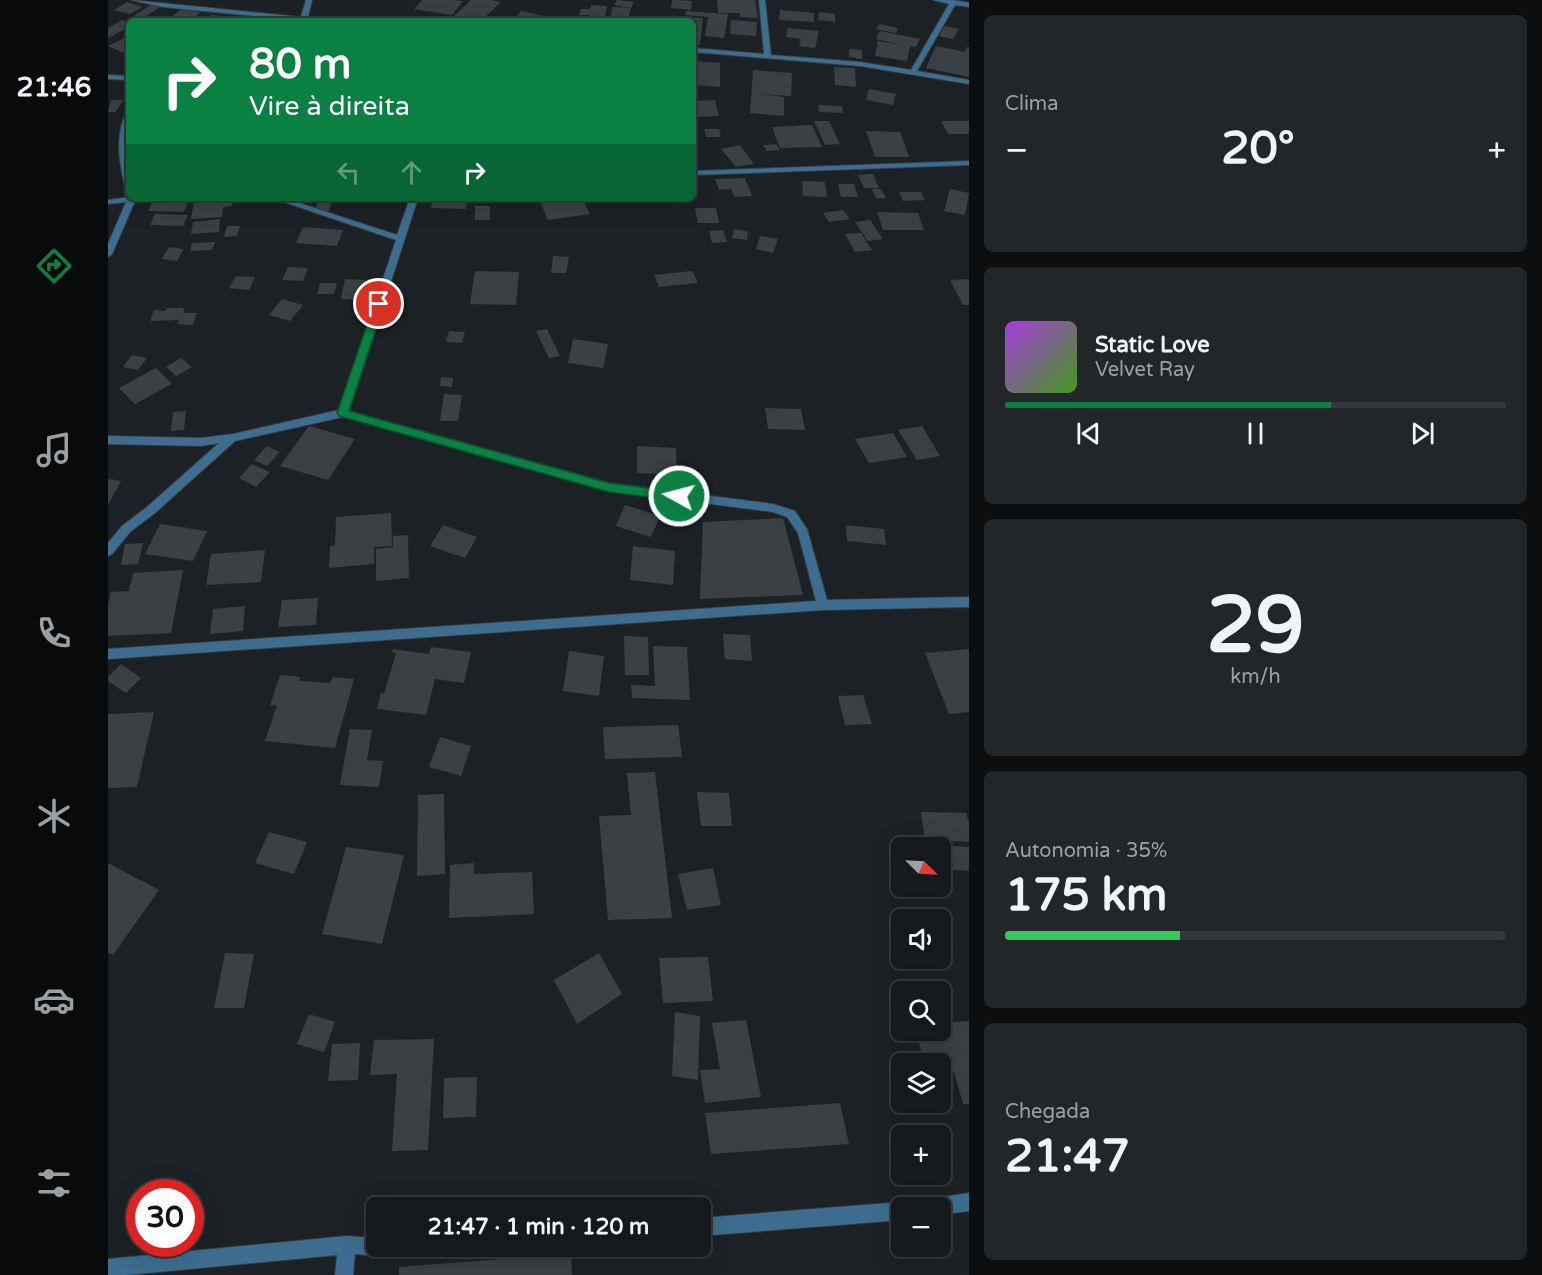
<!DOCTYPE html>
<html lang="pt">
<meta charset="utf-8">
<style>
body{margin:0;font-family:"Varela Round",sans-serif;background:#222629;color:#f1f3f6;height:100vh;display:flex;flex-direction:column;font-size:22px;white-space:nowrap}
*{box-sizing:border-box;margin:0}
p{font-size:20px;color:#9da0a3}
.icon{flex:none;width:33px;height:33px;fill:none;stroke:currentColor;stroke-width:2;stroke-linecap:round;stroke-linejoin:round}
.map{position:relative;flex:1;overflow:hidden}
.sheet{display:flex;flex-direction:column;gap:15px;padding:15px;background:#0c0e0f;width:573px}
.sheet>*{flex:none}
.guide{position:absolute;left:18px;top:18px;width:570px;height:183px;border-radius:9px;box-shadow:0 6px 24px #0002,0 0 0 2px #34383b;background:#0b8043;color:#fff;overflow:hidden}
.needle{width:39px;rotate:114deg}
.fabs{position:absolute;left:783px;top:837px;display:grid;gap:12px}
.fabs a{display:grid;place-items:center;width:60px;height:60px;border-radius:9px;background:#15191c;box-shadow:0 6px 24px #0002,0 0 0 2px #34383b;font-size:30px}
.speed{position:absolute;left:18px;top:1179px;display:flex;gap:12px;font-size:30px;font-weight:700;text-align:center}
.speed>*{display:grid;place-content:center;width:78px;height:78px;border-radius:50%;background:#15191c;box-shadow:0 6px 24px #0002,0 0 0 2px #34383b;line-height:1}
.speed .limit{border:9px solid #d22;background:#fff;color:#111}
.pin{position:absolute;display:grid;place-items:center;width:51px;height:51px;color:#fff;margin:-26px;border:3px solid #fff;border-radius:50%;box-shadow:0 2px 6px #0007}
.me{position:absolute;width:66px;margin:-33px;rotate:277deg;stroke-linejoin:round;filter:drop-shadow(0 0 4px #0008)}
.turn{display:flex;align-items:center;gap:21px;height:126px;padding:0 24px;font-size:27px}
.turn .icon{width:78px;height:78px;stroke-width:2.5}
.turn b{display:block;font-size:42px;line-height:51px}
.lanes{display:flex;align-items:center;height:57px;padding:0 24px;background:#0003;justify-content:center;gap:30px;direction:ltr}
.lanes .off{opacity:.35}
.big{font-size:45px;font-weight:800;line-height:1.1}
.sheet .tile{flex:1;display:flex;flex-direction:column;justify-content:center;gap:9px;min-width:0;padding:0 21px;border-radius:9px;background:#222629}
.sheet .dial{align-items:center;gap:0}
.dial b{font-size:78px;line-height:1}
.song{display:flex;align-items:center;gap:18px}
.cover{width:72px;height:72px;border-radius:9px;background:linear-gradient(135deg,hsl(280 70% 55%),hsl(100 70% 35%))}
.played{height:6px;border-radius:3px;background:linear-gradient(90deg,#0b8043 65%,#34383b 65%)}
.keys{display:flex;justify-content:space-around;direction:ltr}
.heat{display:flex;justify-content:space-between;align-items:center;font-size:33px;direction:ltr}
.charge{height:9px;border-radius:4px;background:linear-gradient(90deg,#34c759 35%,#34383b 0)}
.trip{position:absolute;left:258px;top:1197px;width:345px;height:60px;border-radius:9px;background:#15191c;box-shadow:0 6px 24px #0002,0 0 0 2px #34383b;font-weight:800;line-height:60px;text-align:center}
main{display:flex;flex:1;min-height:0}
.tab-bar{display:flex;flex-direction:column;width:108px;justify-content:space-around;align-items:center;background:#080a0b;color:#9da0a3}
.tab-bar .icon{width:42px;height:42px}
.tab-bar .selected{color:#0b8043}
.tab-bar b{font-size:27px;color:#f1f3f6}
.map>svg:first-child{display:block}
</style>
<main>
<nav class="tab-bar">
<b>21:46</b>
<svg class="icon selected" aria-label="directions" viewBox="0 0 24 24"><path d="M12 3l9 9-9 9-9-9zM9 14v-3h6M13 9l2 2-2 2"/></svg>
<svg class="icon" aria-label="music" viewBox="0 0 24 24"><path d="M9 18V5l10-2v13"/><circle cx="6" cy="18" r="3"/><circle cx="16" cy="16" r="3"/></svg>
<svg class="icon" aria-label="phone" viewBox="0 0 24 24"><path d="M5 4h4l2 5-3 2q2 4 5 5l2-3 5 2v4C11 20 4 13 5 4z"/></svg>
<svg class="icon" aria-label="climate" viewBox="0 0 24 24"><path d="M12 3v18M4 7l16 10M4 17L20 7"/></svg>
<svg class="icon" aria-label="car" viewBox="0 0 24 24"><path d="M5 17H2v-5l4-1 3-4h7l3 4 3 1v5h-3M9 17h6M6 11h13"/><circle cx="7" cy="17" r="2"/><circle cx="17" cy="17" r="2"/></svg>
<svg class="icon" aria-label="filters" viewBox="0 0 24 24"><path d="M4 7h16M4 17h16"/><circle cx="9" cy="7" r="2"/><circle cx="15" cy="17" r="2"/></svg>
</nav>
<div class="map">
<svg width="861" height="1275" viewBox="0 0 861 1275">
<rect width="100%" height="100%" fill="#1c2125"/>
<path fill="#3b4045" d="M314 0H345L355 1 344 15 306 9Z
M363 0H383L393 2 373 21 346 16Z
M509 0H510L526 2 523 8 506 5Z
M564 0 584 1 583 10 563 8Z
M609 0H647L650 18 632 17V13H610Z
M19 2 35 7 22 14 6 10Z
M42 5 52 7 36 18 26 16Z
M483 5 499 6 496 20 481 19V15H471L473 9H482Z
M505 7 523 8 519 21H501Z
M74 9 93 12 82 21 62 18Z
M672 10 706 13V22L671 20Z
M413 11 436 16 431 21 405 20Z
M578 11 620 14 616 38 597 36 600 17 577 15Z
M711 12 727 14V22L710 20Z
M103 15 117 16 113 21H99Z
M558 16 595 18 592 45 585 44V21H557Z
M14 20 21 22V27L0 38V28Z
M623 20 649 22 648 36 622 34Z
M771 24 790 28 788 33 768 29Z
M836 26 851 29 845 39 831 36Z
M680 28 711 31 707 48 691 46 693 39 678 37Z
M772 31 812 39 808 47 802 46 799 61 767 56 770 41 795 45 768 39Z
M21 36V50L16 53 0 46Z
M828 46 857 52 859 47H861V77L818 68Z
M741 49 754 50V59L741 57Z
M585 61 612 63V87L585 85Z
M726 67 747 68 748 87 727 85Z
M645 70 684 73 683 96 651 94 676 97V116L642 113Z
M761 89 788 94 785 105 758 100Z
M3 100H15L8 112H0Z
M607 100 611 116 585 117V101Z
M710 105 734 106 735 113 711 112Z
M706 121H721L732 144 717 145Z
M833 121H861V134H840Z
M704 125 714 147 672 148 664 127Z
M596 129H611L613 137H598Z
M758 131 792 132 801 157H767Z
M668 144 672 150 659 151 655 145Z
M632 145 646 164 628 167 613 149Z
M765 174 771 188H756L750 175Z
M637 178 644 196 626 197 623 189 611 190 607 179Z
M694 181 717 182 719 197 695 196Z
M730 184H746L750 197H733Z
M764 189H773L778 198H768Z
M842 189 861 193 857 215 836 211Z
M791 192H813L817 200 795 201Z
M125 198 124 206 115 207 114 217 83 219 86 201Z
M325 198H359L358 209 323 208Z
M474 198 482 214 440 220 431 199Z
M45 201 80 202 76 212 40 211Z
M210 202H224L219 215 205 214Z
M367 206H382V220H367Z
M587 208H608L611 223H590Z
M735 210 742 219 721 222 715 213Z
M769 212 810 213 816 230H775Z
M47 214 80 215 75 226 42 225Z
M112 219 111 232 83 234 85 222Z
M762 220 775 239 760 241 747 222Z
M119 226H132L129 236 116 237Z
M195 227 235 230 229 246 188 243Z
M626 229 640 231 639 240 624 238Z
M615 230 619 242 604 243 601 231Z
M753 233 764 250 747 252 737 234Z
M652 236 670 239 665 253 648 249Z
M107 242 104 250 82 251 84 243Z
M61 247 76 249 69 261 54 259Z
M445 256 461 257 458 273H443Z
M180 267 200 268 195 281 174 280Z
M367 271 411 272 408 305 362 304Z
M584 271 590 283 551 287 546 275Z
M128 276 147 277 141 290 121 288Z
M237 279 258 280 254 300 233 299Z
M861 279V305H855L842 280Z
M212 283H229L226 294H209Z
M174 299 195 305 182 321 161 315Z
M59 308H77L75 313H89L85 325 69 324 71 320 42 321 46 310 57 311Z
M439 329 452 356 441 358 428 331Z
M341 331 357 332 354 343 338 342Z
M465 339 500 344 495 368 460 363Z
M24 355 39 358 30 370 15 367Z
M73 358 84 367 68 376 58 367Z
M48 368 64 384 27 404 11 388Z
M333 377 345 378 344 387 332 386Z
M336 394 354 395 350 421H332Z
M657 408 693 409 697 430 660 429Z
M78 411 76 430 63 431 65 412Z
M201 426 247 439 220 480 172 466Z
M814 426 832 456 809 460 790 430Z
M785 433 799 457 761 463 747 439Z
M159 446 172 452 159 466 146 460Z
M529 446 568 448 569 475 529 473Z
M144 464 162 472 148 487 131 478Z
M0 479 13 481 0 505Z
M517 505 552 516 543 537 508 526Z
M283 513 284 546 266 547V564L221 568 222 546 227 545 228 517Z
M675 518 695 595 592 599 595 522Z
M52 524 99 531 85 561 37 554Z
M335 525 369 537 357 558 322 546Z
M738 525 776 529 778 545 739 541Z
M300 535 301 578 268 581V549L285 547V536Z
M35 543 30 564 13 565 17 544Z
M525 546 567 551 565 585 522 580Z
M157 550 153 582 98 585 103 554Z
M75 570 63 633 0 636V606L3 592 21 591 25 573Z
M210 598 208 625 170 627 174 600Z
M137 606 135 631 102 634 105 609Z
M615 634 642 635 644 661 617 659Z
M516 636 540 637 541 675H517Z
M545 646 579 647 582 700 524 698 523 685 547 686Z
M323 647 363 652 356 683 327 679 318 715 269 709 273 693 276 694 288 653 284 652 285 649 321 654Z
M861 649V712L841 714 817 653Z
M461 651 496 656 491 696 455 691Z
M13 664 33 678 18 693 0 681V677Z
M172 675 192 677 191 681 222 683 225 677 246 679 227 748 157 741 169 706 162 705Z
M755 695 764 724 737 725 730 696Z
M46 712 29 787 0 788V714Z
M570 725 574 757 497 759 495 727Z
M242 729 264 730 259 760 275 761 271 787 232 785Z
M332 737 363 746 353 776 321 767Z
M547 772 564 918 500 920 491 816 523 815 519 773Z
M589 792 621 793 624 826H593Z
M336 794 337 874 309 876 310 795Z
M813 812 858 813 861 823V842L817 840Z
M161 832 199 842 186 874 147 863Z
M829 845 861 847V871L834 869 832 848Z
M238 847 296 855 274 944 214 934Z
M0 863 51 890 5 955 0 953Z
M366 863V874L424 872 426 914 341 918 342 865Z
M605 868 613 905 579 910 570 874Z
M117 953 146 954 136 1008H106Z
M491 953 514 994 469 1024 446 980Z
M600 957 605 1001 555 1003 551 958Z
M567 1012 592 1016 590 1080 564 1076Z
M201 1014 227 1022 216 1052 189 1044Z
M638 1020 653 1097 597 1103 592 1070 612 1069 604 1023Z
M861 1021V1104H855L846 1072 832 1073V1064H816L808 1030H832V1023Z
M326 1039 320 1150 284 1151 289 1074 262 1075 266 1040Z
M252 1043 250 1080 220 1081 224 1044Z
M369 1077 368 1117 335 1118 336 1078Z
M732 1103 741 1144 603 1154 597 1113Z
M463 1254 464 1275H291V1267Z"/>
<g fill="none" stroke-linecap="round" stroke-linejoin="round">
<g stroke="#373c40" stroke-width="2">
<path id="minor" d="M23 0 193 17 198 0H204L200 17 219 21H196L55 7Z
M651 0H657L663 55 752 62 803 70 841 4 825 0H845L861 3V7L847 5 809 71 861 80V84L752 66 585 52V48L656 54Z
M0 75 21 76V80L0 79Z
M18 112H21L18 150 21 171V189L17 187C11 161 7 138 18 112Z
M861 161V165L585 175V171Z
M21 197 34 198 27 201 4 254 0 257V244L18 202 0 204V200Z
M164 198H176L289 235 302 198H310L241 411 501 483 665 504 687 511 699 529 719 600 861 597V607L715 610 0 659V649L708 601 690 533 679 517 665 512 501 491 235 417 127 441 47 513 22 532 4 554 0 556V543L14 526 39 507 111 443 93 446 0 444V436L93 438 125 434 231 410 288 240Z
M861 1193V1211L832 1215V1208H813L815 1202 821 1199Z
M794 1202 801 1208H794V1220L592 1236V1218Z
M239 1236 268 1238V1246H345L342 1252C316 1263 275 1256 247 1254L245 1275H227L229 1255 19 1275H0V1259Z"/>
</g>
<use href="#minor" fill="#3d6d8f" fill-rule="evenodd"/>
</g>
<path fill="#0b8043" stroke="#07532c" stroke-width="1.5" d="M271 301 276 304 241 411 501 483 571 492 576 493V500L571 501 501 492 231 416 229 413 266 304Z"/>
</svg>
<div class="fabs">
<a><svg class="needle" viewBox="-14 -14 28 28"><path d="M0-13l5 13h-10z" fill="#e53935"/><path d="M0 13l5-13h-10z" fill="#9da0a3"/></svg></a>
<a><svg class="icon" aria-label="sound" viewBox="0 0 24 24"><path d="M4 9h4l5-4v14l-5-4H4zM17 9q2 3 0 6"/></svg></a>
<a><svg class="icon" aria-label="search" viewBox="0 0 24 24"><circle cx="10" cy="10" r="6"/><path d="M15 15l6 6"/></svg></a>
<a><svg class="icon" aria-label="layers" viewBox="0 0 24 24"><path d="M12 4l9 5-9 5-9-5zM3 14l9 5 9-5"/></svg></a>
<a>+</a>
<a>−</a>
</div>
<div class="speed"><div class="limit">30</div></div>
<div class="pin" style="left:271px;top:304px;background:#d93025"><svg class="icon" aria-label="arrive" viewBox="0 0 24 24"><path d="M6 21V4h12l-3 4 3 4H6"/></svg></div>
<svg class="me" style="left:571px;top:496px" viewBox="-20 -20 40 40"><circle r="17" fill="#0b8043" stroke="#fff" stroke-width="3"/><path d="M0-11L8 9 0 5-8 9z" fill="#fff"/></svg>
<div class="trip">21:47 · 1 min · 120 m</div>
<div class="guide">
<div class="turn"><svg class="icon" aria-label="right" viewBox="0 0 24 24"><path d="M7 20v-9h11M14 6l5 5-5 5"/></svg><div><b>80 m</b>Vire à direita</div></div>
<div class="lanes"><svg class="icon off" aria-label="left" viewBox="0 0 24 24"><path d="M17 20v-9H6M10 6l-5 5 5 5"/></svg><svg class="icon off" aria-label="ahead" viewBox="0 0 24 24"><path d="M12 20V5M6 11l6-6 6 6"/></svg><svg class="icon" aria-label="right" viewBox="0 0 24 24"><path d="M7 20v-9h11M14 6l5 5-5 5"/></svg></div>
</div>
</div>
<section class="sheet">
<div class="tile"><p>Clima</p>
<div class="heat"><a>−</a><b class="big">20°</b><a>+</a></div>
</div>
<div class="tile">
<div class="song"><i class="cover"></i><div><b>Static Love</b><p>Velvet Ray</p></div></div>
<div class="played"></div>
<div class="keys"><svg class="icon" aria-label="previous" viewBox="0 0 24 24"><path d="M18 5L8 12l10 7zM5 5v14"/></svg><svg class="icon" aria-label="pause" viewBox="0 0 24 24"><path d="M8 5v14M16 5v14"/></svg><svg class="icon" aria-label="next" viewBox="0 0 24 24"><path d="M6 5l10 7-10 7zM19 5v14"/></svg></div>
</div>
<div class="tile dial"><b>29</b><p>km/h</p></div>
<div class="tile"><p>Autonomia · 35%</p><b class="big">175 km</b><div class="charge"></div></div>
<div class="tile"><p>Chegada</p><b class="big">21:47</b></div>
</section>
</main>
